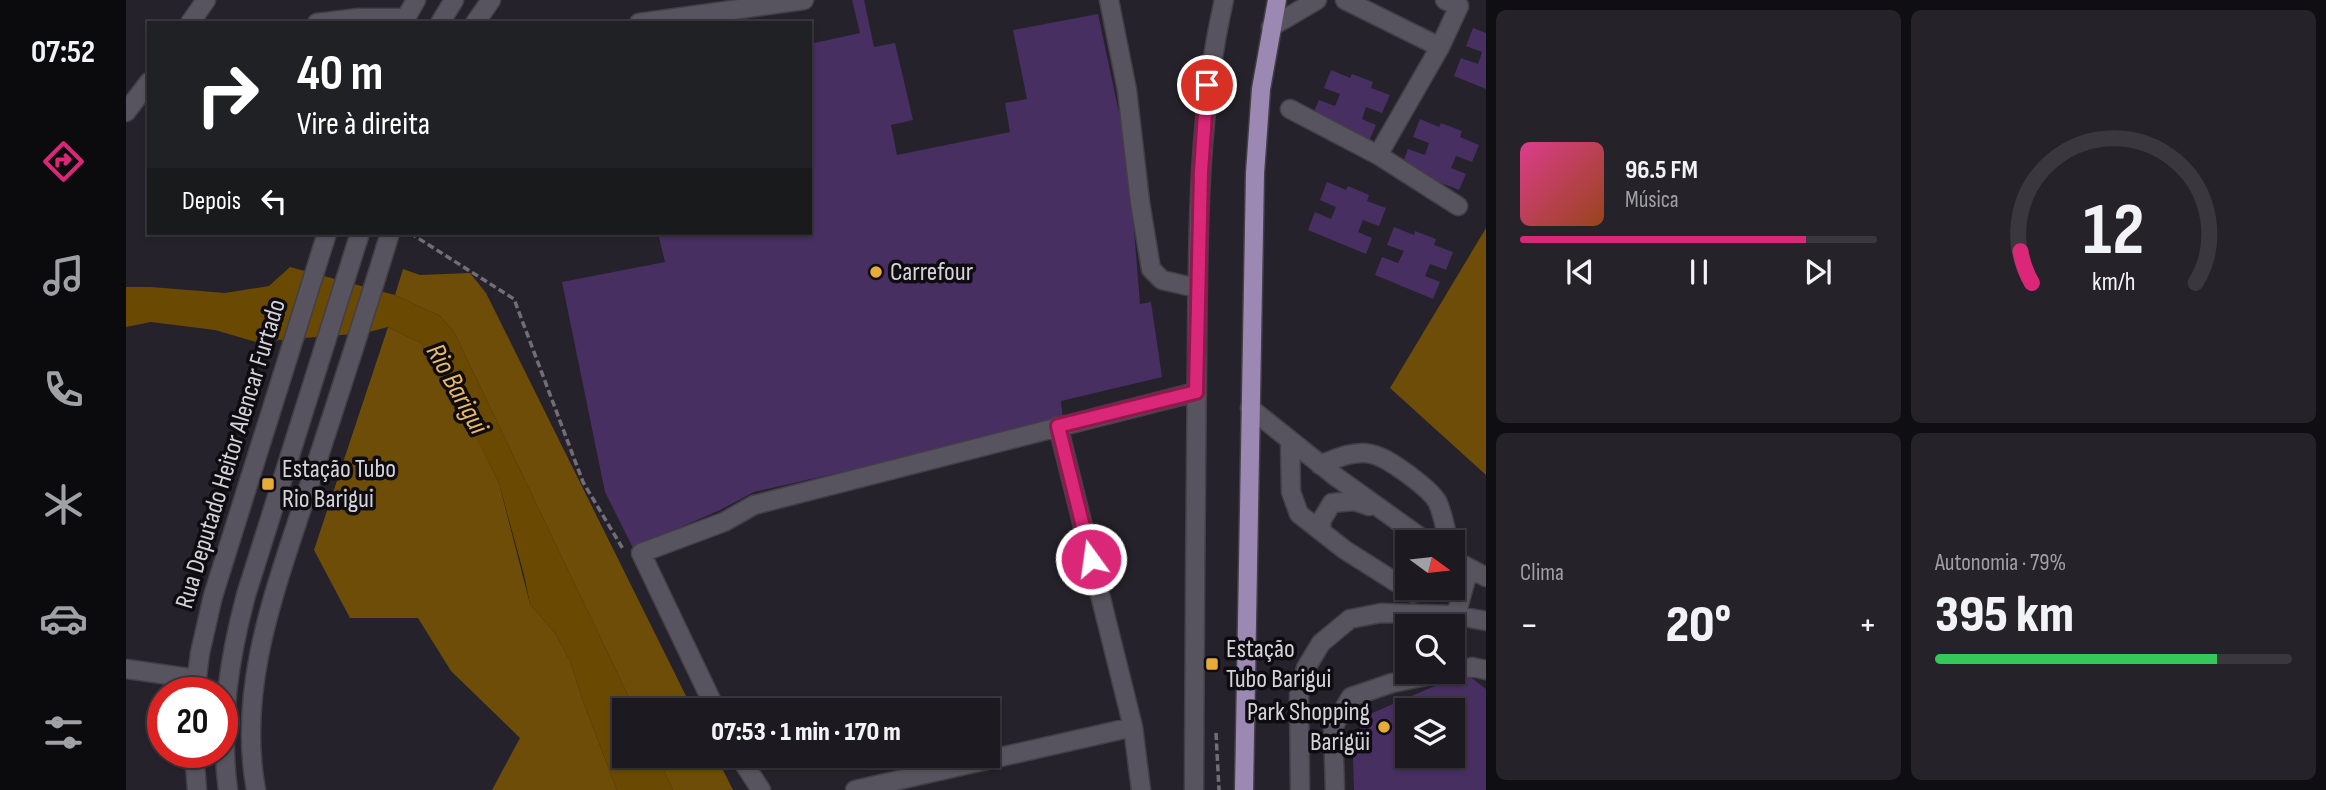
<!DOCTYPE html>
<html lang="pt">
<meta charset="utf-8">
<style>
body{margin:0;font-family:"Sofia Sans Condensed",sans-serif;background:#252329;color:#f1f3f6;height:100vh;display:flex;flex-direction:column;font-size:26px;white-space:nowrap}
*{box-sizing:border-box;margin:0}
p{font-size:23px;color:#a0a1a5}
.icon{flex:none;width:38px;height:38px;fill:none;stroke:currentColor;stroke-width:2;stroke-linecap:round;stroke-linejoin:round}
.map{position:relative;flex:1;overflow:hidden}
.details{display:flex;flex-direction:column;gap:10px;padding:10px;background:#0f0e12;width:840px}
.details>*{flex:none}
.guide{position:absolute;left:21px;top:21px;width:665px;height:214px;border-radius:0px;box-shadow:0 2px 5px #0004,0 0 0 2px #3a383e;background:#202124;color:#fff;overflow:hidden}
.needle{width:46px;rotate:105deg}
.tools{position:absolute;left:1269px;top:530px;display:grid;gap:14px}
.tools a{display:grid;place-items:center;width:70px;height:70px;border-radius:0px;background:#1c1a20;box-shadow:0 2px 5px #0004,0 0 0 2px #3a383e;font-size:35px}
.speed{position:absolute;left:21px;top:677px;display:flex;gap:14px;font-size:35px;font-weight:700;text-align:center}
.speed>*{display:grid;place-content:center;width:91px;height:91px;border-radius:50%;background:#1c1a20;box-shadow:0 2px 5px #0004,0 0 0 2px #3a383e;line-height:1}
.speed .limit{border:10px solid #d22;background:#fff;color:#111}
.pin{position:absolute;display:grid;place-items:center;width:60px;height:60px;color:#fff;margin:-30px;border:4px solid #fff;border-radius:50%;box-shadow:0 2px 7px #0007}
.me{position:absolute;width:77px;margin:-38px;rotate:346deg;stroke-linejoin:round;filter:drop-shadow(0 0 5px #0008)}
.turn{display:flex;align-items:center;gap:24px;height:147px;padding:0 35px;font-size:32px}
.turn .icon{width:91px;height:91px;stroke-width:2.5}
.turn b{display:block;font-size:49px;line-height:60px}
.then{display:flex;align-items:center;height:66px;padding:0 35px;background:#0003;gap:14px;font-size:26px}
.big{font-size:52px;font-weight:800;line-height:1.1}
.details .tile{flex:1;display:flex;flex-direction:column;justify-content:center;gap:10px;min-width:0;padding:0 24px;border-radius:10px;background:#252329}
.details .dial{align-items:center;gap:0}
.dial svg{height:182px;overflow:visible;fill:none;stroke:#3a383e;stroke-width:7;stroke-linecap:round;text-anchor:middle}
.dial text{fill:#f1f3f6;stroke:none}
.song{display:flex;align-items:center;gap:21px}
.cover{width:84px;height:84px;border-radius:10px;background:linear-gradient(135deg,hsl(330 70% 55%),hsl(20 70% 35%))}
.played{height:7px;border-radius:4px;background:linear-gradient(90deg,#db2777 80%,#3a383e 80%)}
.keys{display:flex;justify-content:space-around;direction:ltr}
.heat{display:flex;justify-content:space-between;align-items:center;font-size:38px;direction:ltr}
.charge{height:10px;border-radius:5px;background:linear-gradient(90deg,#34c759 79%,#3a383e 0)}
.details .tiles{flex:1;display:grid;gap:10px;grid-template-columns:repeat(2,1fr)}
.trip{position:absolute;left:486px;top:698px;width:388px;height:70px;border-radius:0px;background:#1c1a20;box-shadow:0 2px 5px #0004,0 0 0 2px #3a383e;font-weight:800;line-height:70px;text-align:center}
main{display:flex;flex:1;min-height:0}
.menu{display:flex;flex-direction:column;width:126px;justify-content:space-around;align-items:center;background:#0b0a0d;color:#a0a1a5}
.menu .icon{width:49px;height:49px}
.menu .current{color:#db2777}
.menu b{font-size:32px;color:#f1f3f6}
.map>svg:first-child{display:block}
</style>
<main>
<nav class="menu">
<b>07:52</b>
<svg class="icon current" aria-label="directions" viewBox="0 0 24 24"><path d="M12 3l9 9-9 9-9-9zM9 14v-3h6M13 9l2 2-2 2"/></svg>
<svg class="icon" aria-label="music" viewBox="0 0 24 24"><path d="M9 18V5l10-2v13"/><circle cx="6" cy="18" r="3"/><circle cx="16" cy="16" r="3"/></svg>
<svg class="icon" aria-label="phone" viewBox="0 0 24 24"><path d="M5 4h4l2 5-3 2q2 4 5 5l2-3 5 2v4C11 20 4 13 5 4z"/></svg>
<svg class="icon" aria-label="climate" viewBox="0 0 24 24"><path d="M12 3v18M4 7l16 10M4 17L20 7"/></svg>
<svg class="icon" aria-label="car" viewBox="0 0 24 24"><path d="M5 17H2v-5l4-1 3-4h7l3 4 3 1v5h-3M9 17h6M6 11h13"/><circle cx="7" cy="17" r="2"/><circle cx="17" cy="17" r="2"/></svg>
<svg class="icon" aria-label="filters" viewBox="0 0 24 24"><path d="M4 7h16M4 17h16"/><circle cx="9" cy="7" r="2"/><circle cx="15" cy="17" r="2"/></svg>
</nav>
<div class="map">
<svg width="1360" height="790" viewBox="0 0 1360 790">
<rect width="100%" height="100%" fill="#25222b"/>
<path fill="#6d4d07" d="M1360 228V475L1264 388Z
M277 269 294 275 344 273 360 293 567 710H509L328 332 314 316 269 295Z
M262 327 295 343 312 377 336 407 373 483 404 604 429 633 444 661 457 701 491 790H366L394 738 325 671 292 618H224L188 550Z
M531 756H590L607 790H547Z"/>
<path fill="#6a4a03" d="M164 267 269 295 314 316 328 332 509 710H499V756H531L547 790H491L457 701 444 661 429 633 404 604 398 575 373 483 336 408 312 377 295 343 262 327 239 333 130 342 89 330 25 322 0 327V287H25L99 293 143 286Z"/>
<path fill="#472f62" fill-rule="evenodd" d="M726 0H738L748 47 769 43 787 120 765 125 771 155 884 132 879 103 901 99 887 30 972 14 1002 155 1014 304 1025 302 1036 377 935 401 937 421 628 492 594 510 507 548 479 492 436 282 539 262 532 233H684V44L734 33Z
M1347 28 1360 33V89L1328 76 1335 58 1352 64 1356 52 1340 46Z
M1205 70 1224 78 1226 74 1247 82 1245 88 1264 95 1256 113 1240 107 1236 119 1250 125 1243 141 1185 118 1193 100 1209 106 1214 94 1198 88Z
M1294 119 1313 127 1315 123 1336 131 1334 137 1353 145 1346 162 1330 156 1325 168 1340 174 1333 190 1275 167 1282 149 1299 155 1303 143 1287 137Z
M1201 182 1220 190 1222 186 1243 195 1241 201 1260 208 1253 226 1237 220 1232 232 1246 238 1240 254 1182 230 1189 212 1205 219 1210 207 1194 200Z
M1268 227 1288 235 1289 231 1310 239 1308 245 1327 252 1320 270 1304 264 1299 276 1314 282 1307 299 1249 275 1256 257 1272 263 1278 251 1261 245Z
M1339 673 1360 689V790H1228L1227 758 1237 717ZM1281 710H1326V756H1281Z"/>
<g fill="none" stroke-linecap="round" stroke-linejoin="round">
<g stroke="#423f46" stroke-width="21">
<path id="minor" d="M983 0 1001 90 1014 202 1025 269 1036 280 1071 288
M1219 0 1314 47
M1319 0 1333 6 1314 47 1252 155 1332 206
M64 23 80 0
M191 23 233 18H280
M277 23 290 0
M314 23 328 0
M349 23 365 0
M513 23 678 0
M1145 27 1191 0
M1164 109 1252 155
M0 112 23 82
M1124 408 1209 476 1301 542
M932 426 1007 727 1015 790
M1164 441 1165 492 1173 514 1196 532
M1194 465C1236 447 1246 448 1283 475 1293 483 1304 490 1311 501 1317 513 1319 529 1323 542
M1243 506 1229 501 1206 503 1195 521 1196 532 1219 550 1287 593
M1326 559 1360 577
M1330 615 1343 568
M0 669 70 679
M1326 671 1346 667 1360 670
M69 693 74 653 87 596 201 233
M590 710 515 553 598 522 628 505 1070 392
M68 752 71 790
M613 756 635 790
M102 790C93 723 103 659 120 595L234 233
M130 790C110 683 153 580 185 480 212 398 239 315 264 233
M729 790 1007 727
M1068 790C1069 646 1069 503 1071 359 1072 239 1071 118 1098 0
M1174 790 1173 695 1180 668 1195 643 1224 619 1255 613 1327 615 1360 621
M1209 790 1207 727 1225 697 1266 683 1320 672"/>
</g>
<g stroke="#423f46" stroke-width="21">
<path id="major" d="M1118 790 1129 173 1135 89 1151 0"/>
</g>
<path stroke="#716e76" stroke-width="3.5" stroke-dasharray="7 3.5" stroke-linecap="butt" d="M284 233 388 299 457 482 497 549
M1090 733 1093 790"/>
<use href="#minor" stroke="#58545f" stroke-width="18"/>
<use href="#major" stroke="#9b89b3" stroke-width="18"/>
</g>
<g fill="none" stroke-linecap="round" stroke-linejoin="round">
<g stroke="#8e194d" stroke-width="18">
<path id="route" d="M965 559 932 426 1070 392 1075 172 1081 85"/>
</g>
<use href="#route" stroke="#db2777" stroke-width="12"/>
</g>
<g fill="#e7ac36" stroke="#0e0c10" stroke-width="2.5">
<circle cx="750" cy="272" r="7"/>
<rect x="135" y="477" width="14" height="14" rx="3.5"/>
<rect x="1079" y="657" width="14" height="14" rx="3.5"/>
<circle cx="1258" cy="727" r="7"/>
</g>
<g text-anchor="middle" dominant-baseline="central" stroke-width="7" stroke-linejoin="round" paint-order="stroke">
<g font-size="26" fill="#d5d3d9" stroke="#0e0c10" text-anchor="start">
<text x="764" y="272">Carrefour</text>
<text x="156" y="469">Estação Tubo<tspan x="156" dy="30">Rio Barigui</tspan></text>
<text x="1100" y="649">Estação<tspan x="1100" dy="30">Tubo Barigui</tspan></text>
<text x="1244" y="712" text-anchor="end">Park Shopping<tspan x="1244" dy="30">Barigüi</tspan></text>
</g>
<g font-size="26" fill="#d5d3d9" stroke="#0e0c10">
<text transform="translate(105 454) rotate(-73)">Rua Deputado Heitor Alencar Furtado</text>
</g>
<g font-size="28" font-style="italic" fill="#eab963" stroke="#0e0c10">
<text transform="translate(331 389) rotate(61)">Rio Barigui</text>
</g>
</g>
</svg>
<div class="tools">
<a><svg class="needle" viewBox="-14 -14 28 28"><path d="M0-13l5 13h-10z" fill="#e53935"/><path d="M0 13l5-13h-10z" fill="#a0a1a5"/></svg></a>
<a><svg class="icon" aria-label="search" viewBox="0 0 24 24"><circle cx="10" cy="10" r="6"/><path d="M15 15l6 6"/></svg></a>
<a><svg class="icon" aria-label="layers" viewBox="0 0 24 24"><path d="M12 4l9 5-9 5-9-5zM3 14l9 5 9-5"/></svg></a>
</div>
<div class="speed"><div class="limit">20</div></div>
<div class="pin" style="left:1081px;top:85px;background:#d93025"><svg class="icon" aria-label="arrive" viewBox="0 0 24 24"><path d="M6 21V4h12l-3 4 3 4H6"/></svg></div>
<svg class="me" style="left:965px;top:559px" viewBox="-20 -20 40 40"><circle r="17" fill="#db2777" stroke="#fff" stroke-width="3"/><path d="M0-11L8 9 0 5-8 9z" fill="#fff"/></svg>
<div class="trip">07:53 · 1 min · 170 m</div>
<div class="guide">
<div class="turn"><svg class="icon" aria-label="right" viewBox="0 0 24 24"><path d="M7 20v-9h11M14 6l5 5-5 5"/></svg><div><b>40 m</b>Vire à direita</div></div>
<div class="then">Depois<svg class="icon" aria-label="left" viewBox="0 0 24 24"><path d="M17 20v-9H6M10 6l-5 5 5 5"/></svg></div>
</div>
</div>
<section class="details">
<div class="tiles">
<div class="tile">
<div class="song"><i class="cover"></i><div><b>96.5 FM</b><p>Música</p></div></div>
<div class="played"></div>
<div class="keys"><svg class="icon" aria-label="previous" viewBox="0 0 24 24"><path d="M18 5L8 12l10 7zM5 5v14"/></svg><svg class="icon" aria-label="pause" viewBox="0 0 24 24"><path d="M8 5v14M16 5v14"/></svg><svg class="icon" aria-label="next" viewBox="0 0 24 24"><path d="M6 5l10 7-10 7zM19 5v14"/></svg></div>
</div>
<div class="tile dial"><svg viewBox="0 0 100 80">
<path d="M14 69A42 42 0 1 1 86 69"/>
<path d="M14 69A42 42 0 0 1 9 55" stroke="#db2777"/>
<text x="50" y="56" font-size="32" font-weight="700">12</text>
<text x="50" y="72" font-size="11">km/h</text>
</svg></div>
<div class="tile"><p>Clima</p>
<div class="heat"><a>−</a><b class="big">20°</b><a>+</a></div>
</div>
<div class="tile"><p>Autonomia · 79%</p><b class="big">395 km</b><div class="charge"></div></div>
</div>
</section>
</main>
